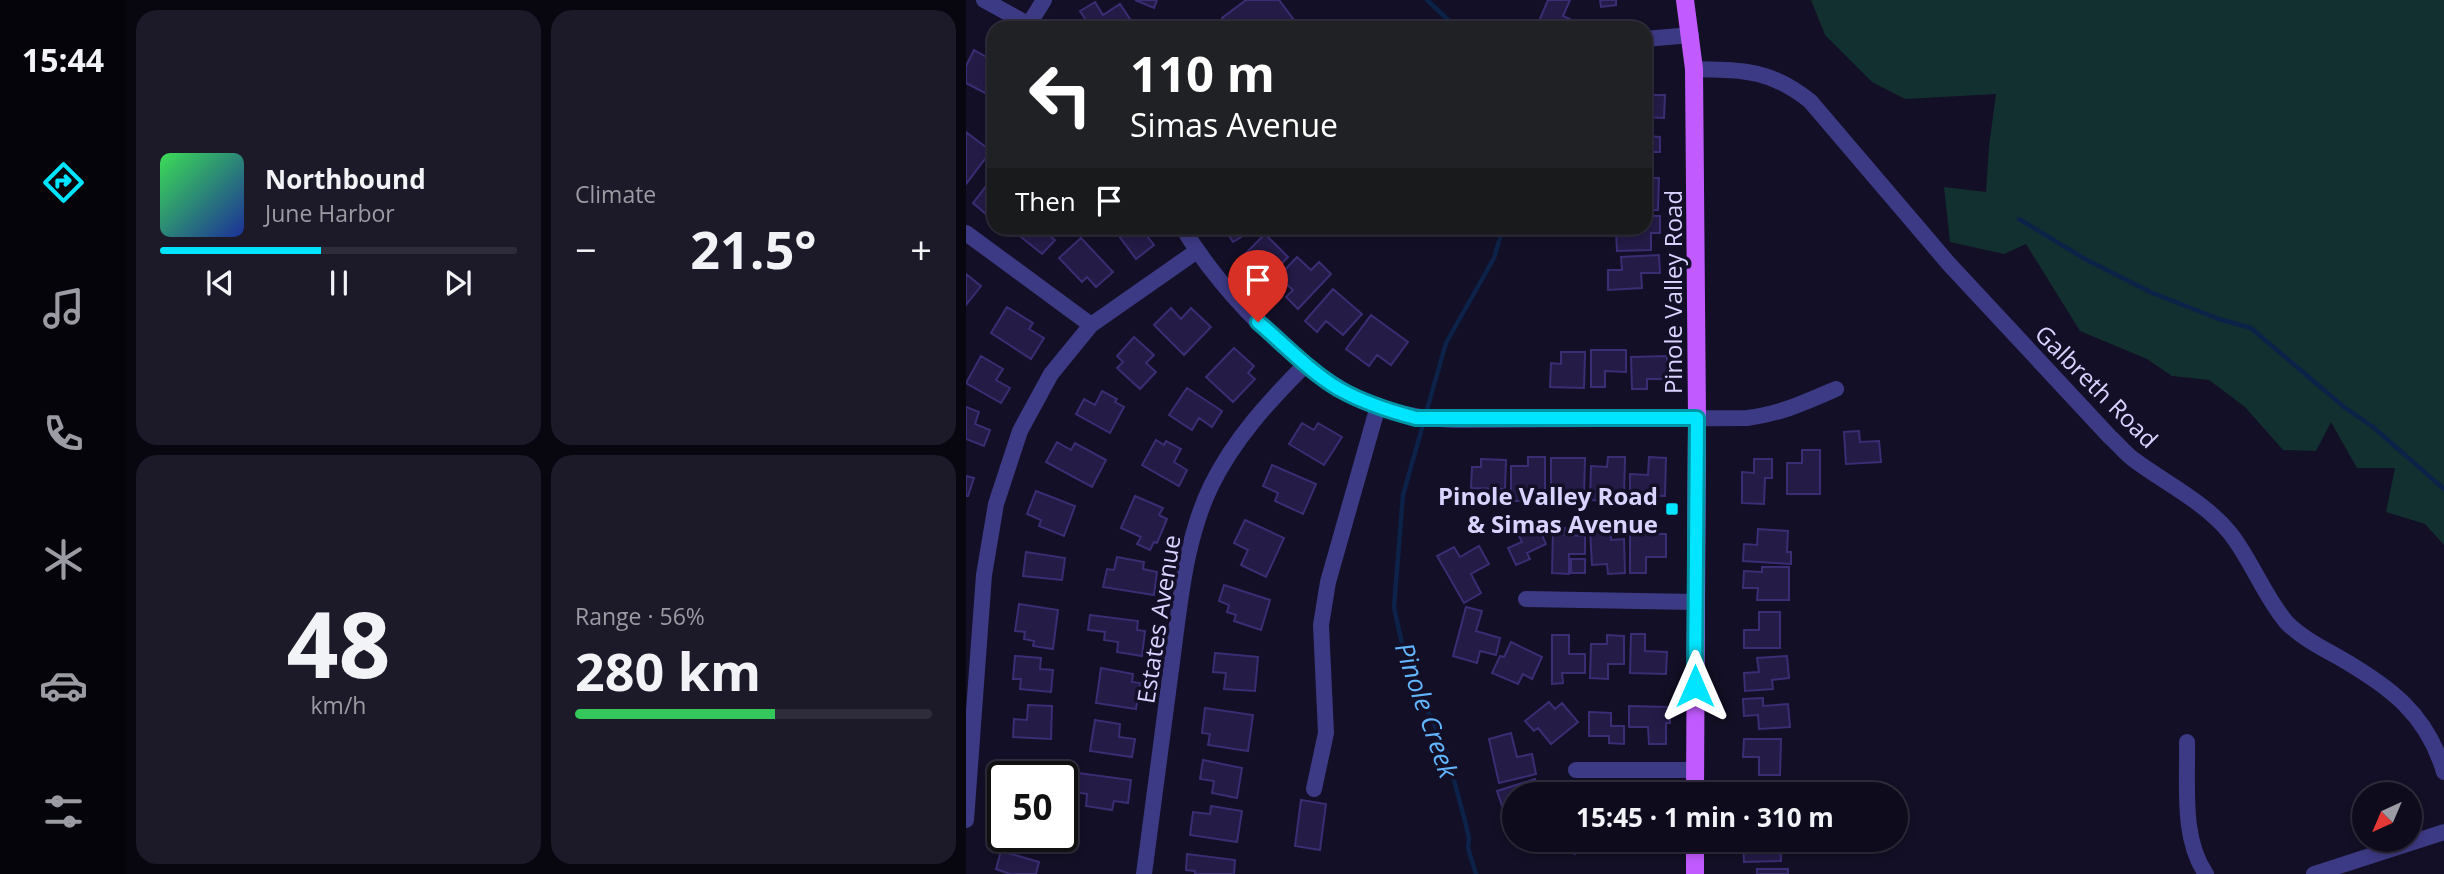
<!DOCTYPE html>
<meta charset="utf-8">
<style>
body{margin:0;font-family:"Open Sans",sans-serif;background:#1c1929;color:#f1f3f6;height:100vh;display:flex;flex-direction:column;font-size:26px;white-space:nowrap}
*{box-sizing:border-box;margin:0}
p{font-size:23px;color:#9b9ba3}
.icon{flex:none;width:38px;height:38px;fill:none;stroke:currentColor;stroke-width:2;stroke-linecap:round;stroke-linejoin:round}
.map{position:relative;flex:1;overflow:hidden}
.details{display:flex;flex-direction:column;gap:10px;padding:10px;background:#08060f;width:840px}
.details>*{flex:none}
.banner{position:absolute;left:21px;top:21px;width:665px;height:214px;border-radius:21px;box-shadow:0 4px 10px #0003,0 0 0 2px #2e2b3b;background:#202124;color:#fff;overflow:hidden}
.needle{width:46px;rotate:224deg}
.tools{position:absolute;left:1386px;top:782px;display:grid;gap:14px}
.tools a{display:grid;place-items:center;width:70px;height:70px;border-radius:50%;background:#0e0b1c;box-shadow:0 4px 10px #0003,0 0 0 2px #2e2b3b;font-size:35px}
.speed{position:absolute;left:21px;top:761px;display:flex;gap:14px;font-size:35px;font-weight:700;text-align:center}
.speed>*{display:grid;place-content:center;width:91px;height:91px;border-radius:50%;background:#0e0b1c;box-shadow:0 4px 10px #0003,0 0 0 2px #2e2b3b;line-height:1}
.speed .limit{border:4px solid #111;border-radius:10px;background:#fff;color:#111}
.pin{position:absolute;display:grid;place-items:center;width:60px;height:60px;color:#fff;margin:-72px -30px;border-radius:50% 50% 50% 0;rotate:-45deg;box-shadow:0 0 7px #0007}
.pin .icon{rotate:45deg}
.me{position:absolute;width:77px;margin:-38px;rotate:0deg;stroke-linejoin:round;filter:drop-shadow(0 0 5px #0008)}
.turn{display:flex;align-items:center;gap:24px;height:147px;padding:0 28px;font-size:32px}
.turn .icon{width:91px;height:91px;stroke-width:2.5}
.turn b{display:block;font-size:49px;line-height:60px}
.then{display:flex;align-items:center;height:66px;padding:0 28px;background:#0003;gap:14px;font-size:26px}
.big{font-size:52px;font-weight:700;line-height:1.1}
.details .widget{flex:1;display:flex;flex-direction:column;justify-content:center;gap:10px;min-width:0;padding:0 24px;border-radius:21px;background:#1c1929}
.details .dial{align-items:center;gap:0}
.dial b{font-size:91px;line-height:1}
.song{display:flex;align-items:center;gap:21px}
.cover{width:84px;height:84px;border-radius:10px;background:linear-gradient(135deg,hsl(130 70% 55%),hsl(230 70% 35%))}
.played{height:7px;border-radius:4px;background:linear-gradient(90deg,#00e5ff 45%,#2e2b3b 45%)}
.keys{display:flex;justify-content:space-around;direction:ltr}
.heat{display:flex;justify-content:space-between;align-items:center;font-size:38px;direction:ltr}
.charge{height:10px;border-radius:5px;background:linear-gradient(90deg,#34c759 56%,#2e2b3b 0)}
.details .tiles{flex:1;display:grid;gap:10px;grid-template-columns:repeat(2,1fr)}
.trip{position:absolute;left:536px;top:782px;width:406px;height:70px;border-radius:35px;background:#0e0b1c;box-shadow:0 4px 10px #0003,0 0 0 2px #2e2b3b;font-weight:700;line-height:70px;text-align:center}
main{display:flex;flex:1;min-height:0}
.tabs{display:flex;flex-direction:column;width:126px;justify-content:space-around;align-items:center;background:#06040b;color:#9b9ba3}
.tabs .icon{width:49px;height:49px}
.tabs .on{color:#00e5ff}
.tabs b{font-size:32px;color:#f1f3f6}
.map>svg:first-child{display:block}
</style>
<main>
<nav class="tabs">
<b>15:44</b>
<svg class="icon on" aria-label="directions" viewBox="0 0 24 24"><path d="M12 3l9 9-9 9-9-9zM9 14v-3h6M13 9l2 2-2 2"/></svg>
<svg class="icon" aria-label="music" viewBox="0 0 24 24"><path d="M9 18V5l10-2v13"/><circle cx="6" cy="18" r="3"/><circle cx="16" cy="16" r="3"/></svg>
<svg class="icon" aria-label="phone" viewBox="0 0 24 24"><path d="M5 4h4l2 5-3 2q2 4 5 5l2-3 5 2v4C11 20 4 13 5 4z"/></svg>
<svg class="icon" aria-label="climate" viewBox="0 0 24 24"><path d="M12 3v18M4 7l16 10M4 17L20 7"/></svg>
<svg class="icon" aria-label="car" viewBox="0 0 24 24"><path d="M5 17H2v-5l4-1 3-4h7l3 4 3 1v5h-3M9 17h6M6 11h13"/><circle cx="7" cy="17" r="2"/><circle cx="17" cy="17" r="2"/></svg>
<svg class="icon" aria-label="filters" viewBox="0 0 24 24"><path d="M4 7h16M4 17h16"/><circle cx="9" cy="7" r="2"/><circle cx="15" cy="17" r="2"/></svg>
</nav>
<section class="details">
<div class="tiles">
<div class="widget">
<div class="song"><i class="cover"></i><div><b>Northbound</b><p>June Harbor</p></div></div>
<div class="played"></div>
<div class="keys"><svg class="icon" aria-label="previous" viewBox="0 0 24 24"><path d="M18 5L8 12l10 7zM5 5v14"/></svg><svg class="icon" aria-label="pause" viewBox="0 0 24 24"><path d="M8 5v14M16 5v14"/></svg><svg class="icon" aria-label="next" viewBox="0 0 24 24"><path d="M6 5l10 7-10 7zM19 5v14"/></svg></div>
</div>
<div class="widget"><p>Climate</p>
<div class="heat"><a>−</a><b class="big">21.5°</b><a>+</a></div>
</div>
<div class="widget dial"><b>48</b><p>km/h</p></div>
<div class="widget"><p>Range · 56%</p><b class="big">280 km</b><div class="charge"></div></div>
</div>
</section>
<div class="map">
<svg width="1478" height="874" viewBox="0 0 1478 874">
<rect width="100%" height="100%" fill="#130f26"/>
<path fill="#12302f" d="M845 0H1478V545L1459 524 1420 512 1429 468H1391L1365 422 1350 451 1317 450 1279 407 1243 380 1206 376 1181 359 1114 331 1060 244 1038 254 984 242 978 187 1020 192 1023 146 1030 94 939 99 906 82 859 35Z"/>
<g fill="none" stroke-linecap="round" stroke-linejoin="round">
<path stroke="#0c2248" stroke-width="4.5" d="M461 0 491 28
M1053 219 1119 259 1184 292 1253 319 1285 328 1378 407 1407 427 1478 489
M460 413 480 343 528 258 537 228
M458 421 437 495 428 607 441 667 480 750 499 821 503 838 502 848 510 874"/>
</g>
<path fill="#241b47" stroke="#3b2d73" stroke-width="2" d="M169 0H191L188 8Z
M280 0H313L334 28H264L256 18Z
M582 0H604L597 16 615 24 614 28H570Z
M634 0H650V5L635 7Z
M129 2 137 15 154 4 170 28H125L114 11Z
M8 50 26 60 28 56V76L19 93 0 83V66Z
M679 95H699L698 118 679 117Z
M0 132 25 151 0 184Z
M679 136 694 137V152H686V171H679Z
M28 176V206L21 215 7 203Z
M679 178H693L692 210H679Z
M679 216H694V233H685V250L651 251 650 232H666L665 228H679Z
M55 228H85L80 233 89 240 76 254 50 233Z
M147 228H184L178 232 188 245 170 259Z
M258 228H290L267 242Z
M299 234 322 257 308 272 296 260 288 269 276 257Z
M115 238 147 272 130 287 121 277 116 282 93 258Z
M693 255 694 273H675L676 288 642 290V270H656L655 257Z
M331 257 345 270 353 262 365 274 332 309 320 297 327 290 312 277Z
M0 274 15 286 0 305Z
M367 289 396 314 377 335 360 321 351 332 339 321Z
M41 307 67 323 63 329 78 338 65 359 25 333Z
M205 308 215 319 225 308 245 327 218 355 188 325Z
M405 315 442 342 425 365 411 355 403 366 380 349Z
M168 337 188 355 180 363 190 372 174 389 151 368 157 362 151 356Z
M268 348 288 366 282 373 289 379 267 402 240 377Z
M625 350H660V372L639 371V387H625Z
M595 352H619L618 388 584 387 585 363 595 364Z
M15 356 37 369 30 380 44 388 35 403 0 383Z
M701 356V379H681V389H666L665 357Z
M221 388 256 411 246 427 233 418 226 430 203 415Z
M136 391 151 399 149 402 158 407 144 433 110 414 118 399 129 405Z
M0 407 13 412 9 424 24 430 18 446 0 439Z
M336 423 348 430 352 423 376 437 358 465 323 444Z
M893 431 894 442 913 441 915 462 880 464 878 432Z
M190 440 198 445 200 441 215 449 208 462 221 470 213 486 176 465Z
M91 442 105 450 109 443 140 460 126 487 80 462Z
M836 450H854V494H821V463H836Z
M562 457H579V490H565V501H545V466H562Z
M642 457H659L658 496H645V501L624 500 625 466 641 467Z
M683 457 700 458 699 496 664 495V474L682 475Z
M585 458H619L618 495H585Z
M515 459 540 460 539 489 505 488 506 467H515Z
M788 459H806V478H799L798 504 776 503V472L788 473Z
M306 465 350 484 337 514 309 501 312 493 297 486Z
M0 476 8 478 2 496H0Z
M70 491 109 506 98 536 73 526 75 520 61 514Z
M169 496 197 508 193 515 201 519 191 543 188 542 184 550 171 544 175 537 155 528Z
M279 520 318 538 300 577 275 565 282 550 268 543Z
M571 524 580 544 561 553 564 559 550 565 542 548 556 542 551 532Z
M587 528H599V535L619 536V554H603V574L586 573Z
M792 529 822 531 821 552H825V564L777 561 778 544 791 545Z
M624 530H645V540L658 539 659 573 642 574 641 564 626 565Z
M664 534H700V557H680V573H664Z
M513 546 523 564 505 574 515 593 498 603 471 556 488 547 494 557Z
M60 552 99 558 96 580 57 576Z
M151 557 178 562 177 569 191 572 188 595 137 587 141 569 148 570Z
M605 559H619V573H605Z
M796 567H823V600H791L792 588H777L778 571 796 572Z
M258 585 304 600 295 630 268 621 270 615 261 612 263 605 253 601Z
M53 604 92 610 87 649 67 646 68 641 58 639 59 632 49 631Z
M500 607 516 611 510 631 534 638 530 655 514 651 511 663 487 656Z
M793 612H814V648H778V630H793Z
M124 615 172 621 171 630 179 631 176 656 151 652 152 642 138 640 139 632 122 630Z
M665 634H679V651L701 652 700 674 664 673Z
M586 635H603V654H619V673H596L597 683 586 684Z
M641 635 658 636V664H642V679L624 678 625 644H641Z
M545 642 576 657 566 679 557 674 552 684 526 673 534 656 538 657Z
M249 653 292 657 289 691 258 689 260 673 247 672Z
M49 656 75 658 74 669 87 670 85 692 54 689 55 679H47Z
M821 656 823 678 806 680 807 689 779 691 778 673 793 672 791 658Z
M135 668 167 674 166 682 174 683 170 709 130 703Z
M797 698V706L822 704 824 727 793 729 792 715 778 716 777 699Z
M583 702 589 709 596 703 612 722 585 744 572 728 568 731 559 721Z
M62 705 86 706 85 739 47 737 48 719 61 720Z
M663 706 704 707V723H700V744H683L682 727H663Z
M239 708 287 715 282 751 242 745 244 734 236 733Z
M623 712 645 713V726H658V744L643 743V736H623Z
M129 720 154 724 153 737 169 739 166 757 124 751Z
M545 733 551 757 566 754 570 774 533 783 523 739Z
M778 739H815L814 775H793V757H777Z
M237 760 276 768 271 798 246 793 248 781 234 779Z
M42 762 82 764 81 777H40Z
M112 773 165 780 162 803 148 801 146 810 120 806 121 794 109 792Z
M569 779 574 794H548V831L545 832 531 791Z
M792 782H814V794H792Z
M335 800 360 804 354 850 329 846Z
M245 806 276 811 271 842 224 835 227 812 244 814Z
M44 836H78L77 842Z
M593 840H615L609 854 591 846Z
M665 840H699V847L665 843Z
M793 840H814L815 861 778 862 777 843 793 842Z
M35 851 73 862 70 874H44L30 869Z
M221 854 269 860 268 874H229V871L220 870Z
M791 869H822V874H791Z"/>
<g fill="none" stroke-linecap="round" stroke-linejoin="round">
<path stroke="#3d3a85" stroke-width="16" d="M18 0 69 28
M63 24 78 0
M679 39 725 35
M728 69C777 70 804 69 844 101L983 264 1144 437C1152 444 1159 453 1167 459 1199 483 1239 502 1264 533 1286 561 1298 596 1321 623 1336 638 1356 648 1374 658 1424 687 1461 714 1478 772
M217 228C256 295 346 387 422 410 445 417 467 419 491 420L781 418C814 414 840 402 870 389
M0 233 125 325
M560 599 729 602
M1221 742C1222 784 1215 838 1240 874
M610 770H729
M348 789 360 733 355 625 362 582 412 406
M0 820 18 575 30 504 54 431 85 374 125 325 231 251
M178 874C187 803 197 733 206 662 214 603 219 540 245 486 268 439 303 401 340 364
M1348 874 1478 832"/>
<path stroke="#c25bff" stroke-width="18" d="M719 0 728 69 731 418 729 794
M729 874V840"/>
</g>
<g fill="none" stroke-linecap="round" stroke-linejoin="round">
<g stroke="#0095a6" stroke-width="18">
<path id="route" d="M292 322C318 344 343 371 373 389 396 402 423 411 450 418H731L729 686"/>
</g>
<use href="#route" stroke="#00e5ff" stroke-width="12"/>
</g>
<rect fill="#00e5ff" stroke="#130f26" stroke-width="2.5" x="699" y="502" width="14" height="14" rx="3.5"/>
<g text-anchor="middle" dominant-baseline="central" stroke-width="7" stroke-linejoin="round" paint-order="stroke">
<g font-size="24" fill="#d9d4ff" stroke="#130f26">
<text transform="translate(706 292) rotate(-90)">Pinole Valley Road</text>
<text transform="translate(1131 386) rotate(45)">Galbreth Road</text>
<text transform="translate(192 619) rotate(-81)">Estates Avenue</text>
</g>
<g font-size="24" font-weight="bold" fill="#d9d4ff" stroke="#130f26" text-anchor="end">
<text x="692" y="495">Pinole Valley Road<tspan x="692" dy="28">&amp; Simas Avenue</tspan></text>
</g>
<g font-size="26" font-style="italic" fill="#62b6ff" stroke="#130f26">
<text transform="translate(461 710) rotate(71)">Pinole Creek</text>
</g>
</g>
</svg>
<div class="tools">
<a><svg class="needle" viewBox="-14 -14 28 28"><path d="M0-13l5 13h-10z" fill="#e53935"/><path d="M0 13l5-13h-10z" fill="#9b9ba3"/></svg></a>
</div>
<div class="speed"><div class="limit">50</div></div>
<div class="pin" style="left:292px;top:322px;background:#d93025"><svg class="icon" aria-label="arrive" viewBox="0 0 24 24"><path d="M6 21V4h12l-3 4 3 4H6"/></svg></div>
<svg class="me" style="left:729px;top:686px" viewBox="-20 -20 40 40"><path d="M0-17L14 15 0 8-14 15z" fill="#00e5ff" stroke="#fff" stroke-width="4"/></svg>
<div class="trip">15:45 · 1 min · 310 m</div>
<div class="banner">
<div class="turn"><svg class="icon" aria-label="left" viewBox="0 0 24 24"><path d="M17 20v-9H6M10 6l-5 5 5 5"/></svg><div><b>110 m</b>Simas Avenue</div></div>
<div class="then">Then<svg class="icon" aria-label="arrive" viewBox="0 0 24 24"><path d="M6 21V4h12l-3 4 3 4H6"/></svg></div>
</div>
</div>
</main>
